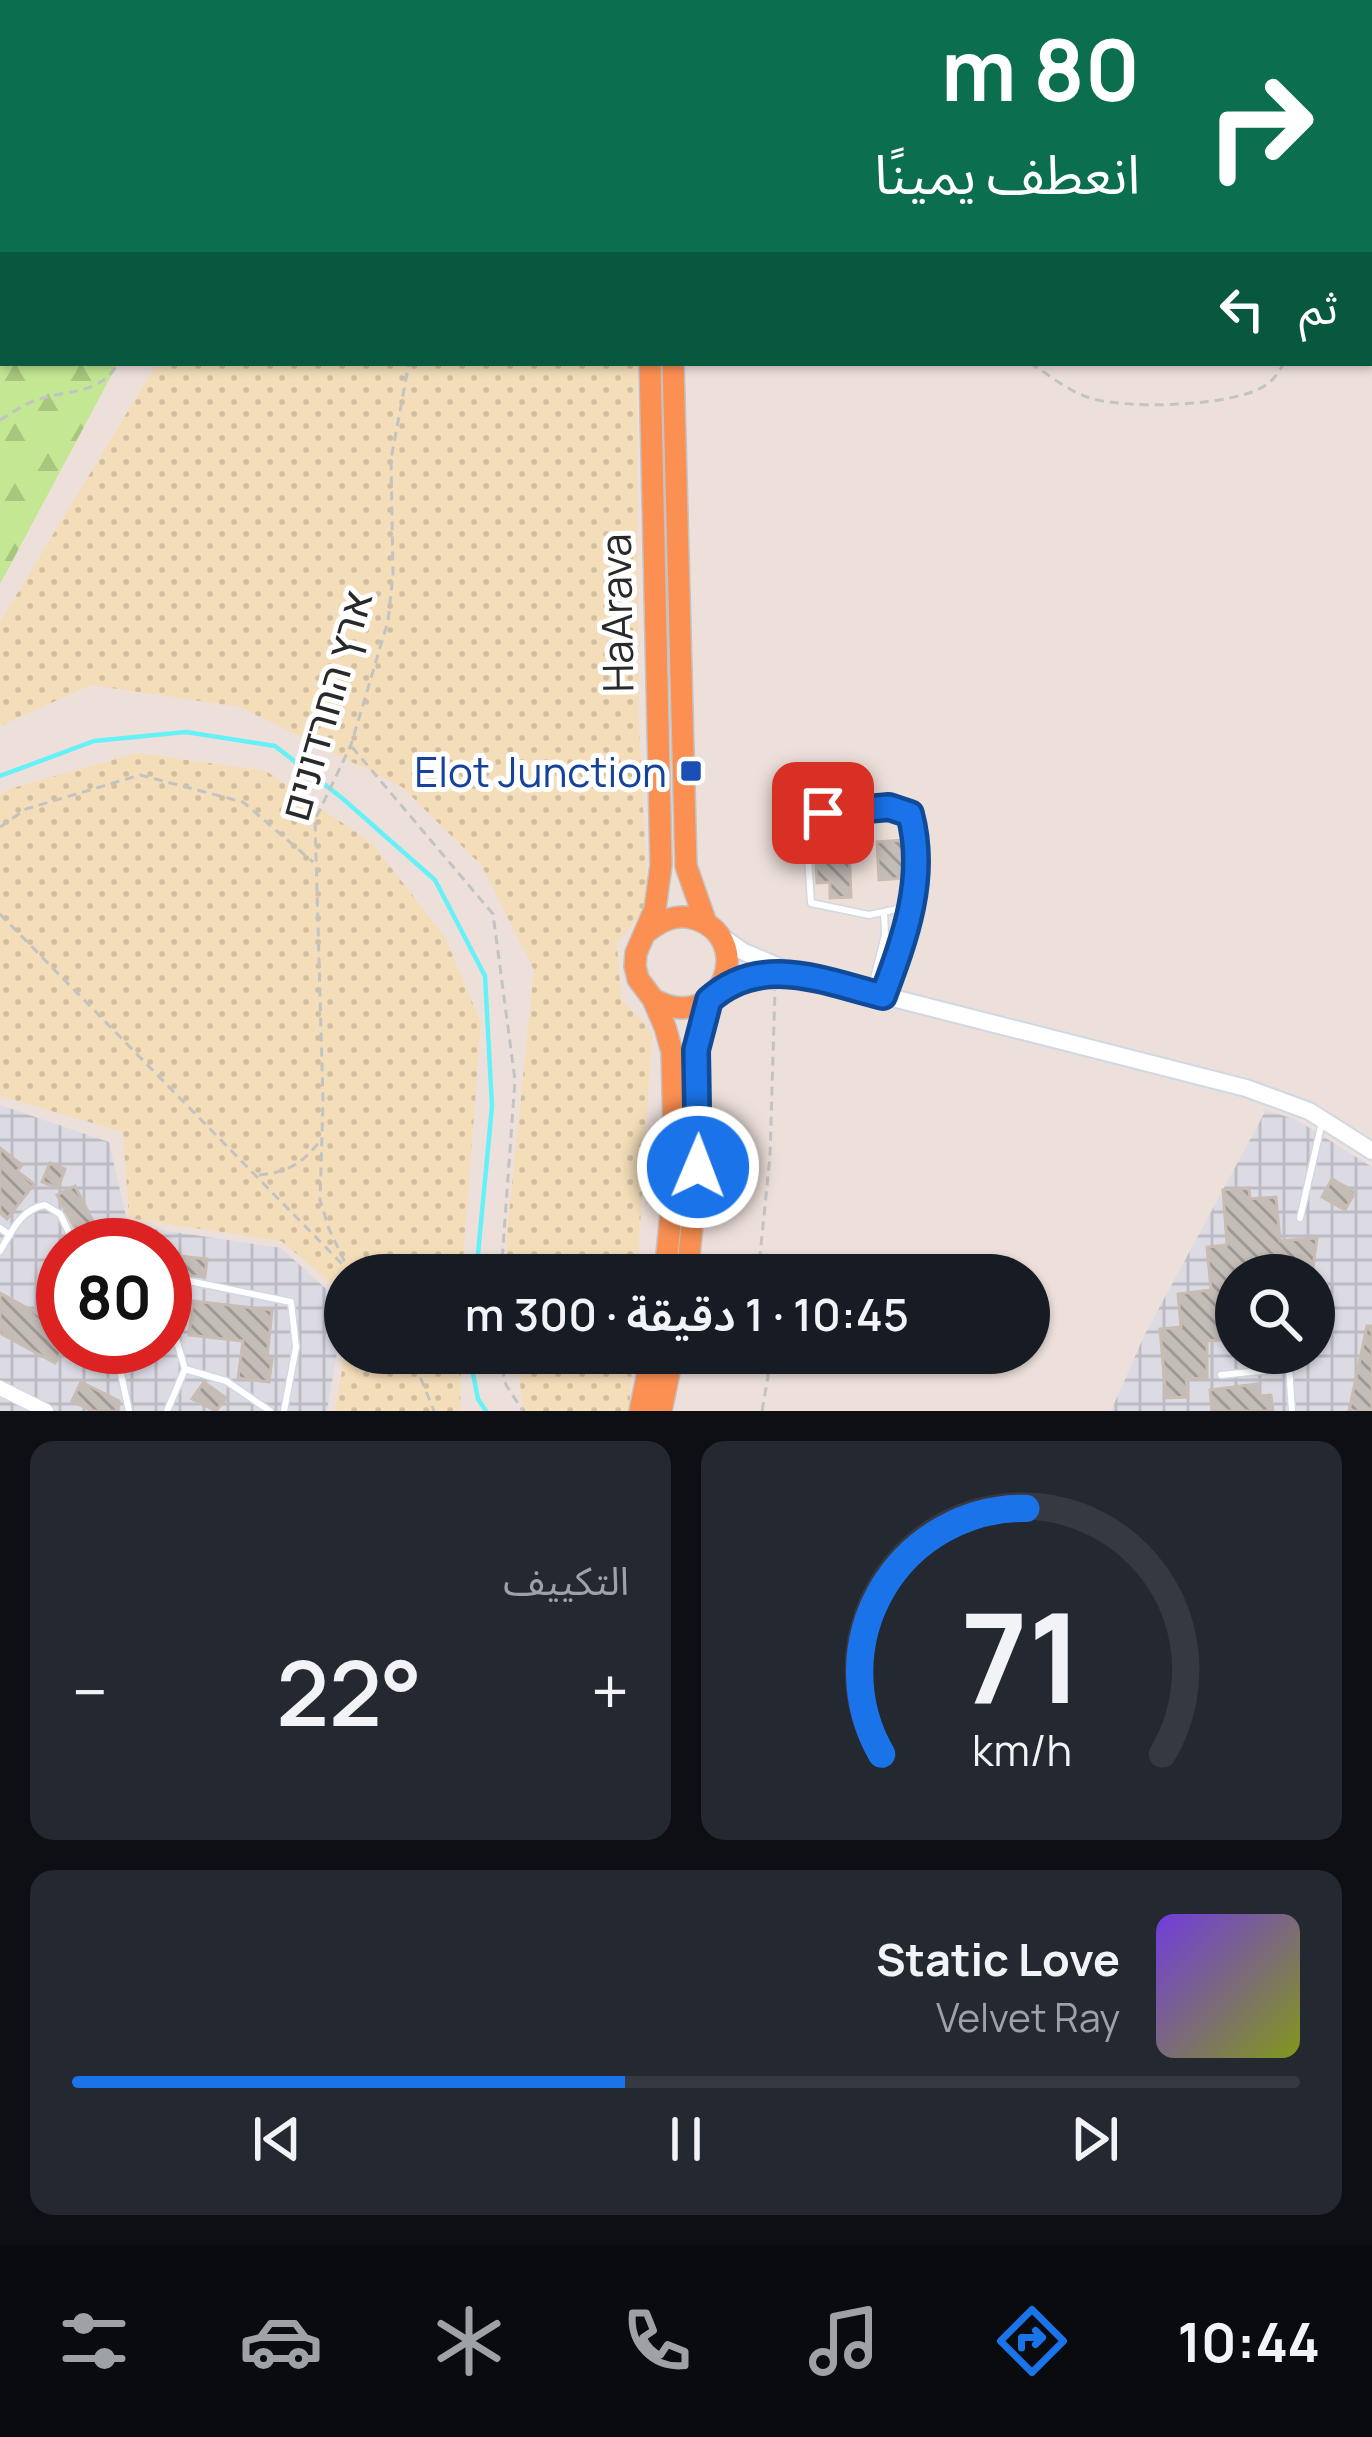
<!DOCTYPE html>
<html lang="ar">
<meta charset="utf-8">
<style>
body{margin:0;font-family:Manrope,"Noto Sans Arabic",Heebo,sans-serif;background:#242831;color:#f1f3f6;direction:rtl;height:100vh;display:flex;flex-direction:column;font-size:45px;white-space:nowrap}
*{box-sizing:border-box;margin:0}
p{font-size:39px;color:#9ea1a6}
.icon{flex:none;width:66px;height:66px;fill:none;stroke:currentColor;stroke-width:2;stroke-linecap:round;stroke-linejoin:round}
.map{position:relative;height:1411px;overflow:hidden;direction:ltr}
.drawer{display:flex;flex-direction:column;gap:30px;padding:30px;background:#0d0f14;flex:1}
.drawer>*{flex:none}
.top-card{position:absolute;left:0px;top:0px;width:1374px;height:366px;box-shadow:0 3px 9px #0004;direction:rtl;background:#0b6e4f;color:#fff;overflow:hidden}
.buttons{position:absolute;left:1215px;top:1254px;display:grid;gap:24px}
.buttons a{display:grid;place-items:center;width:120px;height:120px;border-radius:50%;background:#171b24;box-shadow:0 3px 9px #0004;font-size:60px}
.speed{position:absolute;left:36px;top:1218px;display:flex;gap:24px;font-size:60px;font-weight:700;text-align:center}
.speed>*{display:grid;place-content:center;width:156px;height:156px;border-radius:50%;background:#171b24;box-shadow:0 3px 9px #0004;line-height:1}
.speed .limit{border:18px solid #d22;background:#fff;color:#111}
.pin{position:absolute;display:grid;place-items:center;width:102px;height:102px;color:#fff;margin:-51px;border-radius:24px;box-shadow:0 6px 18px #0006}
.me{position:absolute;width:132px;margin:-66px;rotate:1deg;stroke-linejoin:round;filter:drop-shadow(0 0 9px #0008)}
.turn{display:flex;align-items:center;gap:42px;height:252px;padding:0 36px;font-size:54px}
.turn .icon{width:156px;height:156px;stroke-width:2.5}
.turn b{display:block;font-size:84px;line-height:102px}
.then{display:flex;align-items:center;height:114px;padding:0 36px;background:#0003;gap:24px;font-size:45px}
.big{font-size:90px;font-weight:600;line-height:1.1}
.drawer .card{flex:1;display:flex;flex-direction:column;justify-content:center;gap:18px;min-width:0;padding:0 42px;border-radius:24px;background:#242831}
.drawer .dial{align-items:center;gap:0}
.dial svg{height:312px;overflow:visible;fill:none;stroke:#363941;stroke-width:7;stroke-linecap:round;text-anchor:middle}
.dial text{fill:#f1f3f6;stroke:none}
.song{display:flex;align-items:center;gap:36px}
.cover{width:144px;height:144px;border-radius:18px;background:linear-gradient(135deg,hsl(260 70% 55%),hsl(70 70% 35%))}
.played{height:12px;border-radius:6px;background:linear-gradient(90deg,#1a73e8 45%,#363941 45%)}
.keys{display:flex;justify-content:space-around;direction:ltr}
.heat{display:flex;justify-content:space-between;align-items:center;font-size:66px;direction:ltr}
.drawer .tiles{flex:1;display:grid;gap:30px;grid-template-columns:1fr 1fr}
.card:last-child{grid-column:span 2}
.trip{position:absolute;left:324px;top:1254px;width:726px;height:120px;border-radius:60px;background:#171b24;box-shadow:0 3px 9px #0004;font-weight:600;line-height:120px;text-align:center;direction:rtl}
.tabs{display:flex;height:192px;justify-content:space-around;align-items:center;background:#090b0e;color:#9ea1a6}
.tabs .icon{width:84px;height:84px}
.tabs .current{color:#1a73e8}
.tabs b{font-size:54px;color:#f1f3f6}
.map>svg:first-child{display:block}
</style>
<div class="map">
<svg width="1372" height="1411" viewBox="0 0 1372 1411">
<defs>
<pattern id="industrial-grid" width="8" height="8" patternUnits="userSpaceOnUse" patternTransform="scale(3)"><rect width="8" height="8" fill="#dcdbe4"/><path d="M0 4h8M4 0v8" fill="none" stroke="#bdbcc4"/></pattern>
<pattern id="forest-firs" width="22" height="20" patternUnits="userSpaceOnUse" patternTransform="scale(3)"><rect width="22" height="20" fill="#c3e792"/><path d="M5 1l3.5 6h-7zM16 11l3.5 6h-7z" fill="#a8c67e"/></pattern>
<pattern id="sand-dots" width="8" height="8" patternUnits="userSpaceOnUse" patternTransform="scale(3)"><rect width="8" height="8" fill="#f4deba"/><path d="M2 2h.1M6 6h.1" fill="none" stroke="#d1bea0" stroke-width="1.8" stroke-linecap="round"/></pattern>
<pattern id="building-back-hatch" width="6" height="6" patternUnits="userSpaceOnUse" patternTransform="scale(3)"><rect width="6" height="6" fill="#c4bcb6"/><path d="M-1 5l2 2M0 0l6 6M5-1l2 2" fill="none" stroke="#9f9994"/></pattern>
</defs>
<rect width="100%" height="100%" fill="#ede0da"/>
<path fill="url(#industrial-grid)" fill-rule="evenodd" d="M0 1105 109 1142 128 1225 281 1248 345 1306 327 1411H0ZM63 1245H165V1347H63Z
M1266 1110 1297 1120 1372 1167V1411H1111L1144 1336ZM1236 1275H1314V1353H1236Z"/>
<path fill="url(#forest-firs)" d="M0 0 216 3H3V363H118L0 584Z"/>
<path fill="url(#sand-dots)" d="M270 0H615V3H270Z
M157 363H637L639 724 648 908 617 942 621 999 652 1032 637 1275H509L506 1243 534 970 482 866 402 787 240 707 91 685 0 726V622Z
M137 753 266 771 372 843 445 937 481 1023 462 1275H345V1294L281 1241 129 1218 123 1132 0 1096V795L9 789Z
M345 1353H461L460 1411H335Z
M517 1353H633L629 1411H523Z"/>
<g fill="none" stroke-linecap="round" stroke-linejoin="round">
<path stroke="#65f1f7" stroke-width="4.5" d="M0 776 94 741 186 732 275 746 342 798 435 880 485 976 492 1106 476 1275
M469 1353 478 1399 486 1411"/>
</g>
<path fill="url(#building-back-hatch)" stroke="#c8bcb3" stroke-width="3" d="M903 840 905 878 879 880 877 842Z
M849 846 851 897 830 898V882L817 883 815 848Z
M0 1148 22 1165 17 1171 34 1184 7 1219 0 1213Z
M50 1163 65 1169 58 1188 42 1182Z
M1332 1179 1355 1192 1345 1210 1322 1197Z
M75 1186 94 1223 90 1226 99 1245H84L57 1195Z
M1249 1188 1250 1199 1276 1197 1280 1241 1317 1238 1312 1275H1236V1339L1207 1341V1378L1186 1379 1188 1397 1166 1398 1160 1329 1181 1327 1178 1294 1211 1290 1207 1247 1227 1245 1223 1190Z
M180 1256 207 1259 205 1277 178 1275Z
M0 1293 63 1328V1349L55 1363 0 1333Z
M193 1301 272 1310 267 1358 272 1359 269 1382 238 1378 243 1341 189 1335Z
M1367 1326H1372V1411H1349Z
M81 1382 119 1401 118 1411H92L72 1401Z
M204 1382 226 1398 216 1411 192 1399Z
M1257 1384 1259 1396 1271 1395 1273 1411H1212L1210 1390Z"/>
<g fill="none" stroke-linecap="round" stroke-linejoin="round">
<g stroke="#cfd8e3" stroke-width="9">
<path id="service" d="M1314 0 1315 3
M1371 138 1372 139
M871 990 885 935 884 912
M884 993C905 934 927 877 910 815L889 807 810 817 806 826 811 903 869 915 912 906
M1300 1218 1322 1122
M0 1228 10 1235
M0 1251C12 1231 21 1209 45 1205L60 1214 75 1245
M165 1291 184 1280 291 1302 296 1347 284 1411
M165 1302 185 1369 167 1411
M115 1347 129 1411
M185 1369 226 1381 270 1411
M1221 1375 1289 1368 1292 1411"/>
</g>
<g stroke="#cfd8e3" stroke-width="16">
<path id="minor" d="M1273 0 1274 3
M0 1388 46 1411"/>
</g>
<g stroke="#cfd8e3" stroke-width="20">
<path id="tertiary" d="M721 936 742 951 791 972 1246 1088 1309 1111 1372 1151
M717 993 741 979 783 972"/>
</g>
<g stroke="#c3c3c3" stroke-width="24">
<path id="trunk" d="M633 0V3
M655 0V3
M650 363 661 865 655 909 636 953 635 966 638 979 653 999 665 1027 672 1052 675 1172 665 1275
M673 363 686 866 706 923
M648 931C661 921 675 914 692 918 759 936 721 1038 653 999
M687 1275 698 1167 697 1034 709 1000
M640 1411 652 1353
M661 1411 673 1353"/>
</g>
<path stroke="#c3c3c3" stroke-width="3" stroke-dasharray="9 6" stroke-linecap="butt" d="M252 0 253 3
M455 3V0
M1371 242 1372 243
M1030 363C1048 374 1067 390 1087 397 1123 410 1235 407 1266 385 1274 380 1279 371 1284 363
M0 420C11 414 22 405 34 401 64 389 101 396 118 363
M352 747 493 914 515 1080 501 1275
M0 827 26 809 140 775 243 802 313 862
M0 914 343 1265
M259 1175C288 1172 302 1164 320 1141
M351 1275 329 1229 320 1200 323 1101 315 820 351 745 388 621 393 575 391 459 409 363
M758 1275 770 1156 775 990
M404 1353 421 1379 434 1411
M498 1353 506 1385 523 1411
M762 1411 768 1377 766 1353"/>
<use href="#service" stroke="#fff" stroke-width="6"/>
<use href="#minor" stroke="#fff" stroke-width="14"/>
<use href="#tertiary" stroke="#fff" stroke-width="16"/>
<use href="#trunk" stroke="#fc9052" stroke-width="21"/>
</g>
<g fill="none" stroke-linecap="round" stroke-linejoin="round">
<g stroke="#114b97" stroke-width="30">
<path id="route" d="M698 1167 696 1050 709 1000C761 953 823 981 883 996 905 937 927 878 910 814L889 807 823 813"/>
</g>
<use href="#route" stroke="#1a73e8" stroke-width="21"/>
</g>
<rect fill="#1a4fb4" stroke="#fff" stroke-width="4.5" x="679" y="759" width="24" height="24" rx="6"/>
<g text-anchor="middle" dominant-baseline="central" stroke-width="10" stroke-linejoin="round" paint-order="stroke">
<g font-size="42" fill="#292929" stroke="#fff">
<text transform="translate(616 613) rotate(-91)">HaArava</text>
<text transform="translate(325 705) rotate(-74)">ארץ החרדונים</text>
</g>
<g font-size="42" fill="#164399" stroke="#fff" text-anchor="end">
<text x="667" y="771">Elot Junction</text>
</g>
</g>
</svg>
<div class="buttons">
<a><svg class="icon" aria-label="search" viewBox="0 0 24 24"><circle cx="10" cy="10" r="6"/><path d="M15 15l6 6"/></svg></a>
</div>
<div class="speed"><div class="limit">80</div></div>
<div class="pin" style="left:823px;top:813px;background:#d93025"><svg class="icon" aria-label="arrive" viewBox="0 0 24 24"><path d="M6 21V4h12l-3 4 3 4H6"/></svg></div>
<svg class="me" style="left:698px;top:1167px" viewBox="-20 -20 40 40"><circle r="17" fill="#1a73e8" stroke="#fff" stroke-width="3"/><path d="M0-11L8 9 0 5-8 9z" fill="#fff"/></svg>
<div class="trip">10:45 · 1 دقيقة · 300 m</div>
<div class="top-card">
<div class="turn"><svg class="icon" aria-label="right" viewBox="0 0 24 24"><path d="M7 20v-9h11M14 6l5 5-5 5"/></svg><div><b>80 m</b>انعطف يمينًا</div></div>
<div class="then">ثم<svg class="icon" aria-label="left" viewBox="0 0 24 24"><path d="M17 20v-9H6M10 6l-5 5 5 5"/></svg></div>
</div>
</div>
<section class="drawer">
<div class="tiles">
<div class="card dial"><svg viewBox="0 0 100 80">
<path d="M14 69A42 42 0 1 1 86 69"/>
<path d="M14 69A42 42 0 0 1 51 6" stroke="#1a73e8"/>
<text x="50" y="56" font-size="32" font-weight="700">71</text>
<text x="50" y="72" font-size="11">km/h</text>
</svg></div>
<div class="card"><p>التكييف</p>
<div class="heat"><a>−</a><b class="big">22°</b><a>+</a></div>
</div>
<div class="card">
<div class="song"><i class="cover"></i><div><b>Static Love</b><p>Velvet Ray</p></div></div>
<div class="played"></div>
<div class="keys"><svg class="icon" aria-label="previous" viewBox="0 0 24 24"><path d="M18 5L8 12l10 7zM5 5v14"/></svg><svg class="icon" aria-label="pause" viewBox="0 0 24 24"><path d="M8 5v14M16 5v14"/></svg><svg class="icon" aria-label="next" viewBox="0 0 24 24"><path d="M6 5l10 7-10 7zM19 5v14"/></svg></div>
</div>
</div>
</section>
<nav class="tabs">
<b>10:44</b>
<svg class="icon current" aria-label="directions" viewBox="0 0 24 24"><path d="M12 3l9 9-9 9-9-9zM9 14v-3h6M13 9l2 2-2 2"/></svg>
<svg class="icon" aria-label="music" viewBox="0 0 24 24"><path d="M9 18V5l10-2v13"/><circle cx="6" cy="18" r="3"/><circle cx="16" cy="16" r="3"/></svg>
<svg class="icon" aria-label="phone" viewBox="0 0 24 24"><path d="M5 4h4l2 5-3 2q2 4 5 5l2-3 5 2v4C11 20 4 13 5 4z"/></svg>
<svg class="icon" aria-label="climate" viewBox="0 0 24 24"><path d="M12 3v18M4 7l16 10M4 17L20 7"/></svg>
<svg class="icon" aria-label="car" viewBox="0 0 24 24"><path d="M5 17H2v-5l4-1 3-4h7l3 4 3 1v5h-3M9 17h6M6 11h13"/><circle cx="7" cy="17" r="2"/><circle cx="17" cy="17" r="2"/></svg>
<svg class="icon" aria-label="filters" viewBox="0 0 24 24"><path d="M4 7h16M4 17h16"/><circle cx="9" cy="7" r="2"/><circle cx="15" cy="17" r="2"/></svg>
</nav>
